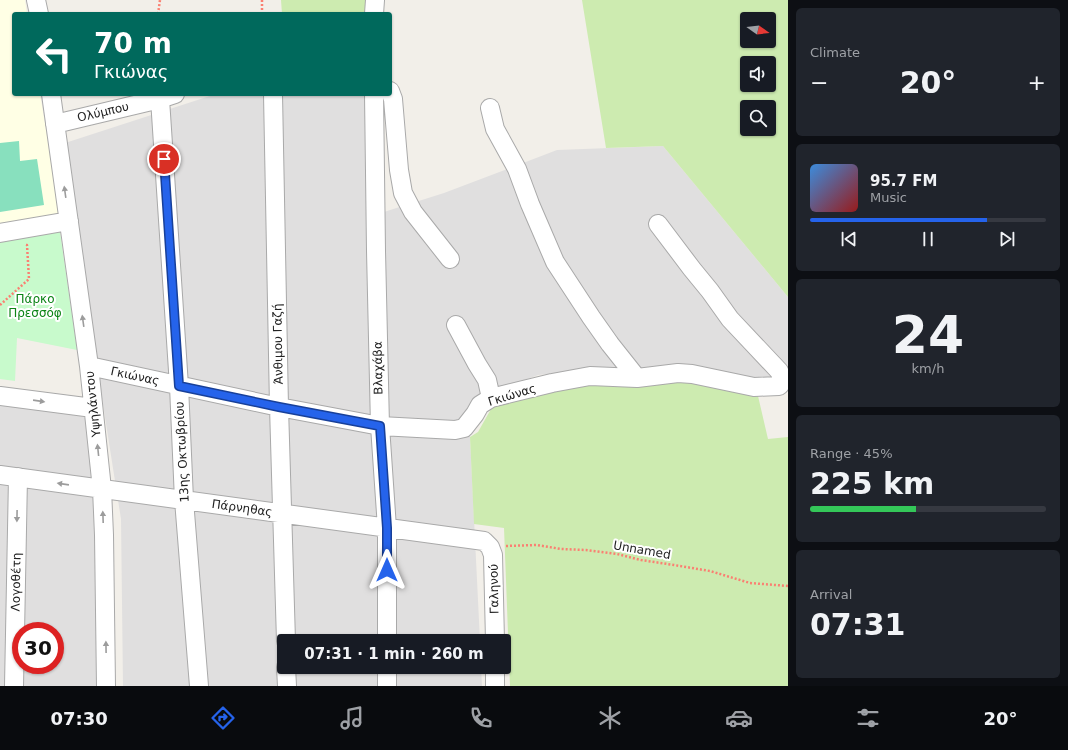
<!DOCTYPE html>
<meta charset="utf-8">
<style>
body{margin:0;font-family:"DejaVu Sans",sans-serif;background:#20242c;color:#f1f3f6;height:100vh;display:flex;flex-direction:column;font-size:15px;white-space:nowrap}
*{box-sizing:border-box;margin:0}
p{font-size:13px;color:#9ea1a6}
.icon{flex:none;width:22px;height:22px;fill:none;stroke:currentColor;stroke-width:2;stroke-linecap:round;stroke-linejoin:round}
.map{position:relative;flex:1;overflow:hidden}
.drawer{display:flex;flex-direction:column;gap:8px;padding:8px;background:#0d0f14;width:280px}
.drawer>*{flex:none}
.hud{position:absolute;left:12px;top:12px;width:380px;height:84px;border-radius:4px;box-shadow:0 1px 3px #0004;background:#00695c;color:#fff;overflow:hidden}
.needle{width:26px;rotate:104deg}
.controls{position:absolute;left:740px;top:12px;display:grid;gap:8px}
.controls a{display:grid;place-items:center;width:36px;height:36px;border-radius:4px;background:#171b24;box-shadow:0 1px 3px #0004;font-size:20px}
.speed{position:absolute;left:12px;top:622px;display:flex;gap:8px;font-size:20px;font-weight:700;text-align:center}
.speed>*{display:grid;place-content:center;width:52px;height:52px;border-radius:50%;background:#171b24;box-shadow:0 1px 3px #0004;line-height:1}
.speed .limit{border:6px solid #d22;background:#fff;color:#111}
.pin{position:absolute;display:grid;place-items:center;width:34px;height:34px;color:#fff;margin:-17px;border:2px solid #fff;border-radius:50%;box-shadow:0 1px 4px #0007}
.me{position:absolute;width:44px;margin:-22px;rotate:0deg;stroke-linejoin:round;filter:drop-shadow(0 0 3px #0008)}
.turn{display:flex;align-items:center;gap:14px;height:84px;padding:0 16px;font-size:18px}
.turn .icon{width:52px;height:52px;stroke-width:2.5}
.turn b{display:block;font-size:28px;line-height:34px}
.big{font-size:30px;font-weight:700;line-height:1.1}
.drawer .tile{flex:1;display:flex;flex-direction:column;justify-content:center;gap:6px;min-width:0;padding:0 14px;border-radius:6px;background:#20242c}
.drawer .dial{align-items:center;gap:0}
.dial b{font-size:52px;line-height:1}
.song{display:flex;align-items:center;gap:12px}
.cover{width:48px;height:48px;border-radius:6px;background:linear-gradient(135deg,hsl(210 70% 55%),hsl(0 70% 35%))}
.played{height:4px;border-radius:2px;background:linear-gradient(90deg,#2563eb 75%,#363941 75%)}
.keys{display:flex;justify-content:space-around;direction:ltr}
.heat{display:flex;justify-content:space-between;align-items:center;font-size:22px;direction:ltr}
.charge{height:6px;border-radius:3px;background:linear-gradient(90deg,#34c759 45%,#363941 0)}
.trip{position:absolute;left:277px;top:634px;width:234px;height:40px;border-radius:4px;background:#171b24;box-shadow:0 1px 3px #0004;font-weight:700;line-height:40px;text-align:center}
.tab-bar{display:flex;height:64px;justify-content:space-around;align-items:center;background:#090b0e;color:#9ea1a6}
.tab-bar .icon{width:28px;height:28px}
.tab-bar .current{color:#2563eb}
.tab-bar b{font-size:18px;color:#f1f3f6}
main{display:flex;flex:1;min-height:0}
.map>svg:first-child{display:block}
</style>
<main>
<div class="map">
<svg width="788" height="686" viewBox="0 0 788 686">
<rect width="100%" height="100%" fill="#f2efe9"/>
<path fill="#e0dfdf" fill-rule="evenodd" d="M216 94H366L368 217 444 193 557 150 663 146 788 297V372L775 381 624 372 589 369 538 375 482 396 471 423 470 437 480 641H284V667H481L482 686H123L121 519 62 144Z
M0 404 86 417 96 501 101 686H0ZM21 631H55V665H21Z"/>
<path fill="#ffffe5" d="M0 0H25L27 14H14V94H40L60 215 0 223Z"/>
<path fill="#cdebb0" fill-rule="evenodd" d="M281 0H365L366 14H282Z
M582 0H788V297L663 146 606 148ZM747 19H769V41H747ZM747 63H769V85H747ZM747 107H769V129H747Z
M662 379 722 385 758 396 768 439 788 437V686H510L504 528 474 524 470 437 478 432 491 409 495 404 569 385Z"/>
<path fill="#c8facc" d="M60 232 77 350 17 338 15 381 0 379V240Z"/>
<path fill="#88e0be" d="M19 141 20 161 37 159 44 205 0 212V143Z"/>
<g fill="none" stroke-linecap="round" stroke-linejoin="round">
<g stroke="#a9a9a9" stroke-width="20">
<path id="minor" d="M36 0 39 14
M374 14 375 0
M390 91 393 99 399 170 403 193 413 212 450 259
M51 94 89 366 102 489 104 535 106 686
M273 94 279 407 286 641
M374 94 376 251 380 426 387 528V641
M160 99 179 386 184 500 199 686
M55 124 160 99 175 94
M0 233 69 221
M456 325 477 364 487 380 491 398
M89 366 279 407 380 426 455 430 464 428 475 414 480 405 491 398 552 383 590 376 637 378 610 344 591 317 555 262 530 204 517 169 495 129 490 108
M637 378 678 373 692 374 754 387 779 386C784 381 782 377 779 371L730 319 710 291 692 269 658 224
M0 396 93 408
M0 475 484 541 490 547 493 555 495 641
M286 667 287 686
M387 667V686
M495 667V686
M14 686 18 477"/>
</g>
<path stroke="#fa8072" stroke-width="2.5" stroke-dasharray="2 2" stroke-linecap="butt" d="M262 0V14
M158 14 160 0
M0 305 29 279 27 245H26
M506 546 537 545 561 549 586 550 617 554 641 560 674 565 710 571 750 583 788 586"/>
<use href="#minor" stroke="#fff" stroke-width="18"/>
</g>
<defs><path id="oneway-solid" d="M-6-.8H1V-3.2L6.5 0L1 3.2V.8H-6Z"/></defs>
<g fill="#9c9c9c">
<use href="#oneway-solid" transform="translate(65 192) rotate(-98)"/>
<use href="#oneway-solid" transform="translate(83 321) rotate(-98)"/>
<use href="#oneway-solid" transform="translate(39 401) rotate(8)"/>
<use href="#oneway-solid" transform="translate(98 450) rotate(-96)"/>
<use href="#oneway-solid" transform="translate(63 484) rotate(-172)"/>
<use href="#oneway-solid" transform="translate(17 516) rotate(91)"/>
<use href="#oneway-solid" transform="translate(103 517) rotate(-92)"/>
<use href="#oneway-solid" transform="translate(106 647) rotate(-91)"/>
</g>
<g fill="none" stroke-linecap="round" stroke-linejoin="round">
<g stroke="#184099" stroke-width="10">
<path id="route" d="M164 159 179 386 279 407 380 426 387 528V570"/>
</g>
<use href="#route" stroke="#2563eb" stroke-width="7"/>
</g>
<g text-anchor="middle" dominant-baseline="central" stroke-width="4" stroke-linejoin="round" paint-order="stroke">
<g font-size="12" fill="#222" stroke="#fff">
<text transform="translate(103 112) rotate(-13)">Ολύμπου</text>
<text transform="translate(278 344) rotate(-91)">Άνθιμου Γαζή</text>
<text transform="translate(378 368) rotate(-91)">Βλαχάβα</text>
<text transform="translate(135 376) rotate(12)">Γκιώνας</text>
<text transform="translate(512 395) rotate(-17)">Γκιώνας</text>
<text transform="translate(93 404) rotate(-96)">Υψηλάντου</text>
<text transform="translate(182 452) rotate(-93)">13ης Οκτωβρίου</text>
<text transform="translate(242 508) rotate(8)">Πάρνηθας</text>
<text transform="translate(642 550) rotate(10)">Unnamed</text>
<text transform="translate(16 582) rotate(-89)">Λογοθέτη</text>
<text transform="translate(494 589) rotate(-91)">Γαληνού</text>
</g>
<g font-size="12" fill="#0c8416" stroke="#fff">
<text x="35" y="299">Πάρκο<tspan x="35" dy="14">Πρεσσόφ</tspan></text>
</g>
</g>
</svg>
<div class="controls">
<a><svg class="needle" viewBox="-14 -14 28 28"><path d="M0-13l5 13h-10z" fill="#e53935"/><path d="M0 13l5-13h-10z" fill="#9ea1a6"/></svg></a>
<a><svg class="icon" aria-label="sound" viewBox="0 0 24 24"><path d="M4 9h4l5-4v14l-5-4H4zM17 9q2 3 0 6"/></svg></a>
<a><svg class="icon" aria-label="search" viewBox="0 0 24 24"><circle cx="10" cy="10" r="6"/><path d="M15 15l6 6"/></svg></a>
</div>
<div class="speed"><div class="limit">30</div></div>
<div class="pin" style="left:164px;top:159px;background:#d93025"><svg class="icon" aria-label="arrive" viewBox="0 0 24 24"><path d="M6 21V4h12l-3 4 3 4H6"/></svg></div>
<svg class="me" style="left:387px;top:570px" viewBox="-20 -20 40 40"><path d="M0-17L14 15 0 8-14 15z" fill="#2563eb" stroke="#fff" stroke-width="4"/></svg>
<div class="trip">07:31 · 1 min · 260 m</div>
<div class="hud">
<div class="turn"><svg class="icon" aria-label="left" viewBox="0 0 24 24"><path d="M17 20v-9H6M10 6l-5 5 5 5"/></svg><div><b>70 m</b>Γκιώνας</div></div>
</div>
</div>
<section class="drawer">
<div class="tile"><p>Climate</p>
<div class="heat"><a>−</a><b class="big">20°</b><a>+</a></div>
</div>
<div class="tile">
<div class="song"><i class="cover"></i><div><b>95.7 FM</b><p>Music</p></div></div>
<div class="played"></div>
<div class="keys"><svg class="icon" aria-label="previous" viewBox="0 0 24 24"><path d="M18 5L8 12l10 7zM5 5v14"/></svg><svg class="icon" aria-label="pause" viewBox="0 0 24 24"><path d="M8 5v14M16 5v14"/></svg><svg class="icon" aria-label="next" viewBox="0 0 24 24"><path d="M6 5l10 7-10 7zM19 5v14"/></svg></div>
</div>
<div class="tile dial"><b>24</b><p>km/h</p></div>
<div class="tile"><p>Range · 45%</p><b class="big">225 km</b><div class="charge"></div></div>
<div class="tile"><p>Arrival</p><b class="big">07:31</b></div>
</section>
</main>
<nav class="tab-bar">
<b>07:30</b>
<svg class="icon current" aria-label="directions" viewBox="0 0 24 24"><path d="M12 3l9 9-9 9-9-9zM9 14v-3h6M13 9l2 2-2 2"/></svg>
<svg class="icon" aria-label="music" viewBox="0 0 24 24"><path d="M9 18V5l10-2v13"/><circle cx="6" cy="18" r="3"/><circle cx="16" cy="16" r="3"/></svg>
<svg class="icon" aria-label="phone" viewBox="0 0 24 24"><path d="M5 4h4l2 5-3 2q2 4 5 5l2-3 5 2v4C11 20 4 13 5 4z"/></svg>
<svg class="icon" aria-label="climate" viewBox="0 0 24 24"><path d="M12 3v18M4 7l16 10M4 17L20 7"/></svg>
<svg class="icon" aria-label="car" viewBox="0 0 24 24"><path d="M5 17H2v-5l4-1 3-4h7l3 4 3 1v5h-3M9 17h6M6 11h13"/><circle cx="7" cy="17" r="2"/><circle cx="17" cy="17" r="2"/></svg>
<svg class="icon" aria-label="filters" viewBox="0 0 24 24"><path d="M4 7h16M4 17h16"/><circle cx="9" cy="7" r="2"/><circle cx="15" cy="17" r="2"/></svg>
<b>20°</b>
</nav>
